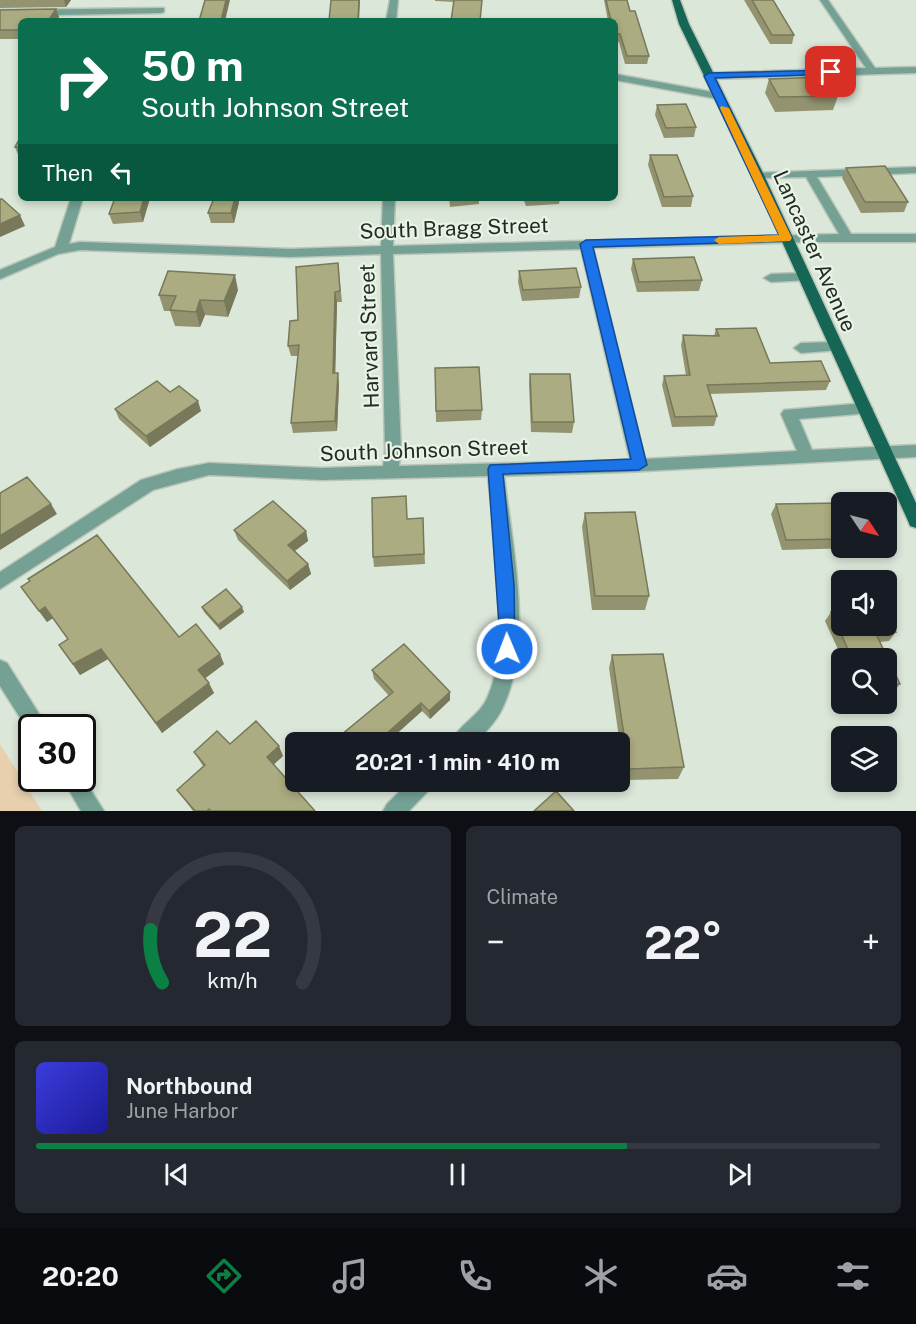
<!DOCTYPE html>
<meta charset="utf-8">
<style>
body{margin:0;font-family:"Public Sans",sans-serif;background:#242831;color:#f1f3f6;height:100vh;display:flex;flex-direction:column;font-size:22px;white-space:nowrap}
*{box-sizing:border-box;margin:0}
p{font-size:20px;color:#9ea1a6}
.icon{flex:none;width:33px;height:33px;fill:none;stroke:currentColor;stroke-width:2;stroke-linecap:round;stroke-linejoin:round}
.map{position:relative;height:811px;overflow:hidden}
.drawer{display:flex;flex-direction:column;gap:15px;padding:15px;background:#0d0f14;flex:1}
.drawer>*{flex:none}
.guide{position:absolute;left:18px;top:18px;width:600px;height:183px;border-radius:9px;box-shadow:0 3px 9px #0003;background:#0b6e4f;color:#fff;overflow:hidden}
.needle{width:39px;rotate:125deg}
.fabs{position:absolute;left:831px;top:492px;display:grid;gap:12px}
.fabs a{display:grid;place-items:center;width:66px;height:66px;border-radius:9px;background:#171b24;box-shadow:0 3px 9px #0003;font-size:30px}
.speed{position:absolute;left:18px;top:714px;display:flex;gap:12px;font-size:30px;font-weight:700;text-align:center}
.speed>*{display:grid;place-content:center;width:78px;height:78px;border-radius:50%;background:#171b24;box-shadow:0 3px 9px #0003;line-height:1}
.speed .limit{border:3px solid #111;border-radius:9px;background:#fff;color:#111}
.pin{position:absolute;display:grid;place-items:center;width:51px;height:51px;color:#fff;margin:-26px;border-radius:12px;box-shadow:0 3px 9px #0006}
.me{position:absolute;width:66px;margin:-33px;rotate:359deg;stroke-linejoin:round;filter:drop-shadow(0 0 4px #0008)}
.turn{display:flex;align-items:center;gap:21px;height:126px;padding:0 24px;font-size:27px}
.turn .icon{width:78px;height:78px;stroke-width:2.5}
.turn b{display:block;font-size:42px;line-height:51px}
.then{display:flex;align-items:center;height:57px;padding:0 24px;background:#0003;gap:12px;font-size:22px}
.big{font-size:45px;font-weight:700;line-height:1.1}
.drawer .tile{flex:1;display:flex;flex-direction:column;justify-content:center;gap:9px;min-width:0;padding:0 21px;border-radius:9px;background:#242831}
.drawer .dial{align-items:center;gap:0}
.dial svg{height:156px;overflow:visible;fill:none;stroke:#363941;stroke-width:7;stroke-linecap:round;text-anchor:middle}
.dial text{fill:#f1f3f6;stroke:none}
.song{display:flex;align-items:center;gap:18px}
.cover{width:72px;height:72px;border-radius:9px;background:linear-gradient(135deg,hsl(240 70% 55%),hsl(240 70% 35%))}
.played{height:6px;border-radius:3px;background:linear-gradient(90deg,#0b8043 70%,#363941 70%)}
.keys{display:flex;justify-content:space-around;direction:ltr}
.heat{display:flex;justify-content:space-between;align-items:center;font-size:33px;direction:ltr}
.drawer .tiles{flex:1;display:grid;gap:15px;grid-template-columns:1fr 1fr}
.tile:last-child{grid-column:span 2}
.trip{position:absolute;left:285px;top:732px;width:345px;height:60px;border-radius:9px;background:#171b24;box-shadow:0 3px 9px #0003;font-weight:700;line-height:60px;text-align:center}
.menu{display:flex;height:96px;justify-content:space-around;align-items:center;background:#090b0e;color:#9ea1a6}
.menu .icon{width:42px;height:42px}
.menu .on{color:#0b8043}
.menu b{font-size:27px;color:#f1f3f6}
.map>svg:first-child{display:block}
</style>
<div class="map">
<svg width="916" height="811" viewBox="0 0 916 811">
<rect width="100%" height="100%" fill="#dbe7d9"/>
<path fill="#e8d0ae" d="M0 744 42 811H0Z"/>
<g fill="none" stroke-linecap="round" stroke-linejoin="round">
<g stroke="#bac5b9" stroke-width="3">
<path id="minor" d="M390 0H398L396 21H386Z
M820 0H828L875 68 916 67V73L709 79 704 76 709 73 866 68Z
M164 8V12L161 13 0 16V10Z
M615 74 718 93 723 96 718 99 615 80Z
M916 167V173L817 177 851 234H916V242H808L593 248 645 459 797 451 781 414 784 410 865 403 870 405 873 409 870 413 799 419 812 450 916 445V457L626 472 504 476C512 544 534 642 503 707 497 721 486 732 475 742H451C459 724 481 715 488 696 513 637 494 538 488 476L322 480 209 475 153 490 0 589V572L141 480 178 469 209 463 322 468 383 466 385 451 381 254 290 257 80 250 58 254 0 279V270L55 247 71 198H83L69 244 80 242 290 249 381 246 383 198H395L393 246 839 234 806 177 758 178 754 177V173ZM581 249 630 460 399 466 401 451 393 254Z
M804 273 811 277 809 280 771 282 764 278 771 274Z
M836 342 841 344 843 347 841 350 801 353 794 348 801 343Z
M0 660 7 663 48 728H32L31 735 0 686Z
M82 776 104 811H81L62 778H82Z
M409 782H433L430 789 409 811H383L387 804Z"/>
</g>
<g stroke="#bac5b9" stroke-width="3">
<path id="major" d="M672 0H680L689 24 764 175 916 503V528L910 526 908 521 752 175 679 24Z"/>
</g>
<use href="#minor" fill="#74a194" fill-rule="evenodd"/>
<use href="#major" fill="#156655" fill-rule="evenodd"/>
</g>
<path fill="#93946f" d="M0 0H71L66 7 0 8Z
M435 0H482L480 21H451L454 2 435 1Z
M604 0H627L630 11 649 56 647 64H625L619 42H615V21H608Z
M744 0H773L794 35 792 44H770Z
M56 9 59 17 21 21V39H0V10Z
M769 79 838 96 833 110 775 112 765 93Z
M657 105 696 127 694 137 664 138 655 115Z
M21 136V157H19L15 147Z
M650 155 693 196 691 207H662L648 165Z
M846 168 908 202 904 212 861 213 842 178Z
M115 198H150L143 222 113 224 109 214Z
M449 198H479V204L450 207Z
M523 198H560L559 204 526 206Z
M239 202 234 223H211L208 213Z
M633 259 702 280 699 291 637 292 631 269Z
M338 263 342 302H337L335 373 339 384 337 431 293 433 291 423 298 356H291L288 346 298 320Z
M519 271 581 287 579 298 522 301 518 282Z
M238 290 228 317 205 315 200 327 175 326 170 311H164L159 295Z
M716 329 770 363 830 381 826 390 710 394 717 416 714 426 672 427 662 385 664 376H686L681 345 683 335 714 336Z
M435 368 482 410 481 420 436 422Z
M530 374 574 422 572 433 531 432 529 384Z
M170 392 201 411 150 447 119 419 115 409Z
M842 503V548H857H856L782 550 771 514 776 504Z
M585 513 649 596 645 610H592L582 527Z
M423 518 425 564 374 567 373 557Z
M234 530 306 531 308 541 295 551 308 564 311 574 290 590 238 540Z
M21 587 179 637 224 664 205 678 214 693 162 733 108 659 80 675 59 645 68 639 53 618 47 622Z
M202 607 244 612 220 630 204 612Z
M831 612 896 632 889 641 880 642 900 684 893 693 886 694V658H842L825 621Z
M612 655 684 767 678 779 625 780 609 668Z
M372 670 450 700 430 719 422 711 391 739 394 742H336L335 740 389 696 374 679Z
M230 744 283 756 274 764 315 811H193L184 799 177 790 203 766 194 752Z"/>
<path fill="#78785a" d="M64 0H71L66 7Z
M226 0H230L225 21H221Z
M359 0H360L359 21H358Z
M56 9 59 17 57 21H48Z
M144 198H150L143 222 140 212Z
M235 198H238L239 202 234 223 231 213Z
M20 215 25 226 0 237V224Z
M235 275 238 290 228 317 224 301Z
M335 292 337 302 335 384 333 373Z
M200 300 205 315 200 327 196 312Z
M338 373 339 384 337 431 335 421Z
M198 401 201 411 150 447 146 436Z
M51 504 57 514 0 550V536Z
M306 531 308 541 290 554 288 545Z
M308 564 311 574 290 590 287 581Z
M45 607 53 618 47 622 39 611Z
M242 607 244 612 220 630 218 625Z
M101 649 108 659 80 675 73 664Z
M220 654 224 664 203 680 198 670Z
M209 683 214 693 162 733 156 723Z
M450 692V700L430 719 429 711Z
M421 703 422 711 387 742 386 734Z
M279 746 283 756 271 767 267 757Z"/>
<path fill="#abac81" stroke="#78785a" stroke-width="1.5" d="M205 0H226L221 21H199Z
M331 0H359L358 21H329Z
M454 0H482L480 21H451Z
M606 0H627L630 11H635L649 56H627L620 34H615V21H611Z
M752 0H773L794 35H772Z
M56 9 48 21H21V30H0V10Z
M826 77 838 96 779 97 769 79Z
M686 104 696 127 666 128 657 105Z
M21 136V147H15Z
M650 155H677L693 196 664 197Z
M885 166 908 202H865L846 168Z
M115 198H144L140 212 109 214Z
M214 198H235L231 213H208Z
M0 199H2L20 215 0 224Z
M694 257 702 280 639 282 633 259Z
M338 263 340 291 335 292 333 373H338L335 421 291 423 299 345 288 346 290 321 298 320 296 267Z
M576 268 581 287 523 290 519 271Z
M168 271 235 275 224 301 200 300 196 312 170 310 176 296 159 295Z
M756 328 770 363 821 361 830 381 707 385 717 416 675 417 664 376 690 375 683 335 719 336 716 329Z
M479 367 482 410 436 411 435 368Z
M530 374H570L574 422H532Z
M157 381 170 392 179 386 198 401 146 436 115 409Z
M27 477 51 504 0 536V493Z
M406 496 407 519 423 518 424 554 373 557 372 498Z
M273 501 306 531 288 545 308 564 287 581 234 530Z
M842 503V539L786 540 776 504Z
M635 512 649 596H595L585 513Z
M97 535 179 637 196 624 220 654 198 670 209 683 156 723 101 649 73 664 59 645 68 639 45 607 39 611 21 587 30 581 28 579Z
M226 589 242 607 218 625 202 607Z
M842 610V626H886V612L896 632 876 634 900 684 886 686V658H852L831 612Z
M404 644 450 692 429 711 421 703 386 734 394 742H338L335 740 393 692 372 670Z
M663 654 684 767 629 769 612 655Z
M256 721 279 746 267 757 315 811H211L209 809 207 811H195L177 790 205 765 194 752 217 731 230 744Z
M556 791 574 811H534Z"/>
<path fill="#1a73e8" stroke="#114b97" stroke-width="1.5" d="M831 70 835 72 834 74 715 78 792 238 790 241 593 247 647 465 639 470 503 474 514 585 515 649 513 654 507 656 501 654 488 469 490 465 631 459 580 244 586 240 779 235 704 76 709 73Z"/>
<path fill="#f59e0b" d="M721 106 729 108 792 238 790 241 719 244 714 240 719 237 779 235 720 108Z"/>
<g text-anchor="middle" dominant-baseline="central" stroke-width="4.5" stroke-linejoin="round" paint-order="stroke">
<g font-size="21" fill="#262a25" stroke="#e8f4e6">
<text transform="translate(454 228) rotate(-2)">South Bragg Street</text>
<text transform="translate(815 251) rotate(66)">Lancaster Avenue</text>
<text transform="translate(369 336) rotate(-92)">Harvard Street</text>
<text transform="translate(424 450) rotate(-2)">South Johnson Street</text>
</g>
</g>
</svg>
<div class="fabs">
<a><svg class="needle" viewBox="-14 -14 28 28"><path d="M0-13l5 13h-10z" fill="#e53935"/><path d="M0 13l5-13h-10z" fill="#9ea1a6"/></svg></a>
<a><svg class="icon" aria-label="sound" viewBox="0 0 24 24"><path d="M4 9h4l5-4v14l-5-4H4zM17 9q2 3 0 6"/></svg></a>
<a><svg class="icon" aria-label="search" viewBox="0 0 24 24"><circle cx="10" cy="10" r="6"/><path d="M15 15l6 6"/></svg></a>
<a><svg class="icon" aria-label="layers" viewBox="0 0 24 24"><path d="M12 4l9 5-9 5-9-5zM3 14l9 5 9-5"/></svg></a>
</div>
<div class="speed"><div class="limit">30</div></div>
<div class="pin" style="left:831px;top:72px;background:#d93025"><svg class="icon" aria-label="arrive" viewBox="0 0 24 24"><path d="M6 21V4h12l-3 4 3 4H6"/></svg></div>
<svg class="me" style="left:507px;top:649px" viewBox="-20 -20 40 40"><circle r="17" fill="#1a73e8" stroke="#fff" stroke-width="3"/><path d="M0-11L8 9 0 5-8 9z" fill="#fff"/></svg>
<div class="trip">20:21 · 1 min · 410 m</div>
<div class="guide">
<div class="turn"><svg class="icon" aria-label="right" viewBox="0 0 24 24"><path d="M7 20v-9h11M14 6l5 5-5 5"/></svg><div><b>50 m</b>South Johnson Street</div></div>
<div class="then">Then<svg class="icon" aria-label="left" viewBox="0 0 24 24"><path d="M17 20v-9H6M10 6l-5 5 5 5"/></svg></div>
</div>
</div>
<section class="drawer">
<div class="tiles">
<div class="tile dial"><svg viewBox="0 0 100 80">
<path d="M14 69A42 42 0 1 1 86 69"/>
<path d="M14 69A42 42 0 0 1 8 42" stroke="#0b8043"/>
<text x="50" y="56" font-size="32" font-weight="700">22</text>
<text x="50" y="72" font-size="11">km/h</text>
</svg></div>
<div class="tile"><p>Climate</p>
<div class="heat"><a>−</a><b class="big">22°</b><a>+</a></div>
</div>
<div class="tile">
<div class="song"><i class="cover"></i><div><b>Northbound</b><p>June Harbor</p></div></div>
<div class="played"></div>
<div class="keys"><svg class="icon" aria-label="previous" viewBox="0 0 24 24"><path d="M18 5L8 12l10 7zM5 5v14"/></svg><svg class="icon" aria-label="pause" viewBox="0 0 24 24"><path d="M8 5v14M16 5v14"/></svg><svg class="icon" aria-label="next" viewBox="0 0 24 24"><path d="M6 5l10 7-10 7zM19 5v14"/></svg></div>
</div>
</div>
</section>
<nav class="menu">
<b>20:20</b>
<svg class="icon on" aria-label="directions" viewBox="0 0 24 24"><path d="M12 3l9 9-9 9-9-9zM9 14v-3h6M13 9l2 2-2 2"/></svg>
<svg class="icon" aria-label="music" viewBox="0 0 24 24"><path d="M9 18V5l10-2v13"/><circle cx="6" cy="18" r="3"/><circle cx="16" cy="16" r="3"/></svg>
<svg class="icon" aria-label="phone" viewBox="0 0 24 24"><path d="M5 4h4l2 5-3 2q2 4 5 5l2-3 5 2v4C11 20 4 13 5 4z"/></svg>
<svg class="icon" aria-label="climate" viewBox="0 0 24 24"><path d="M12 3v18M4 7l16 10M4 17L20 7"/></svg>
<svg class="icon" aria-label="car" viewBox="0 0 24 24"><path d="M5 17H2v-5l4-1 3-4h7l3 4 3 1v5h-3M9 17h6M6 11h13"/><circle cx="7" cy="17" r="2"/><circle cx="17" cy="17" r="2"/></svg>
<svg class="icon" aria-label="filters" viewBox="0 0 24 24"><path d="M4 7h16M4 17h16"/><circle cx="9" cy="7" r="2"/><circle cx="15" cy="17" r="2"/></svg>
</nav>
